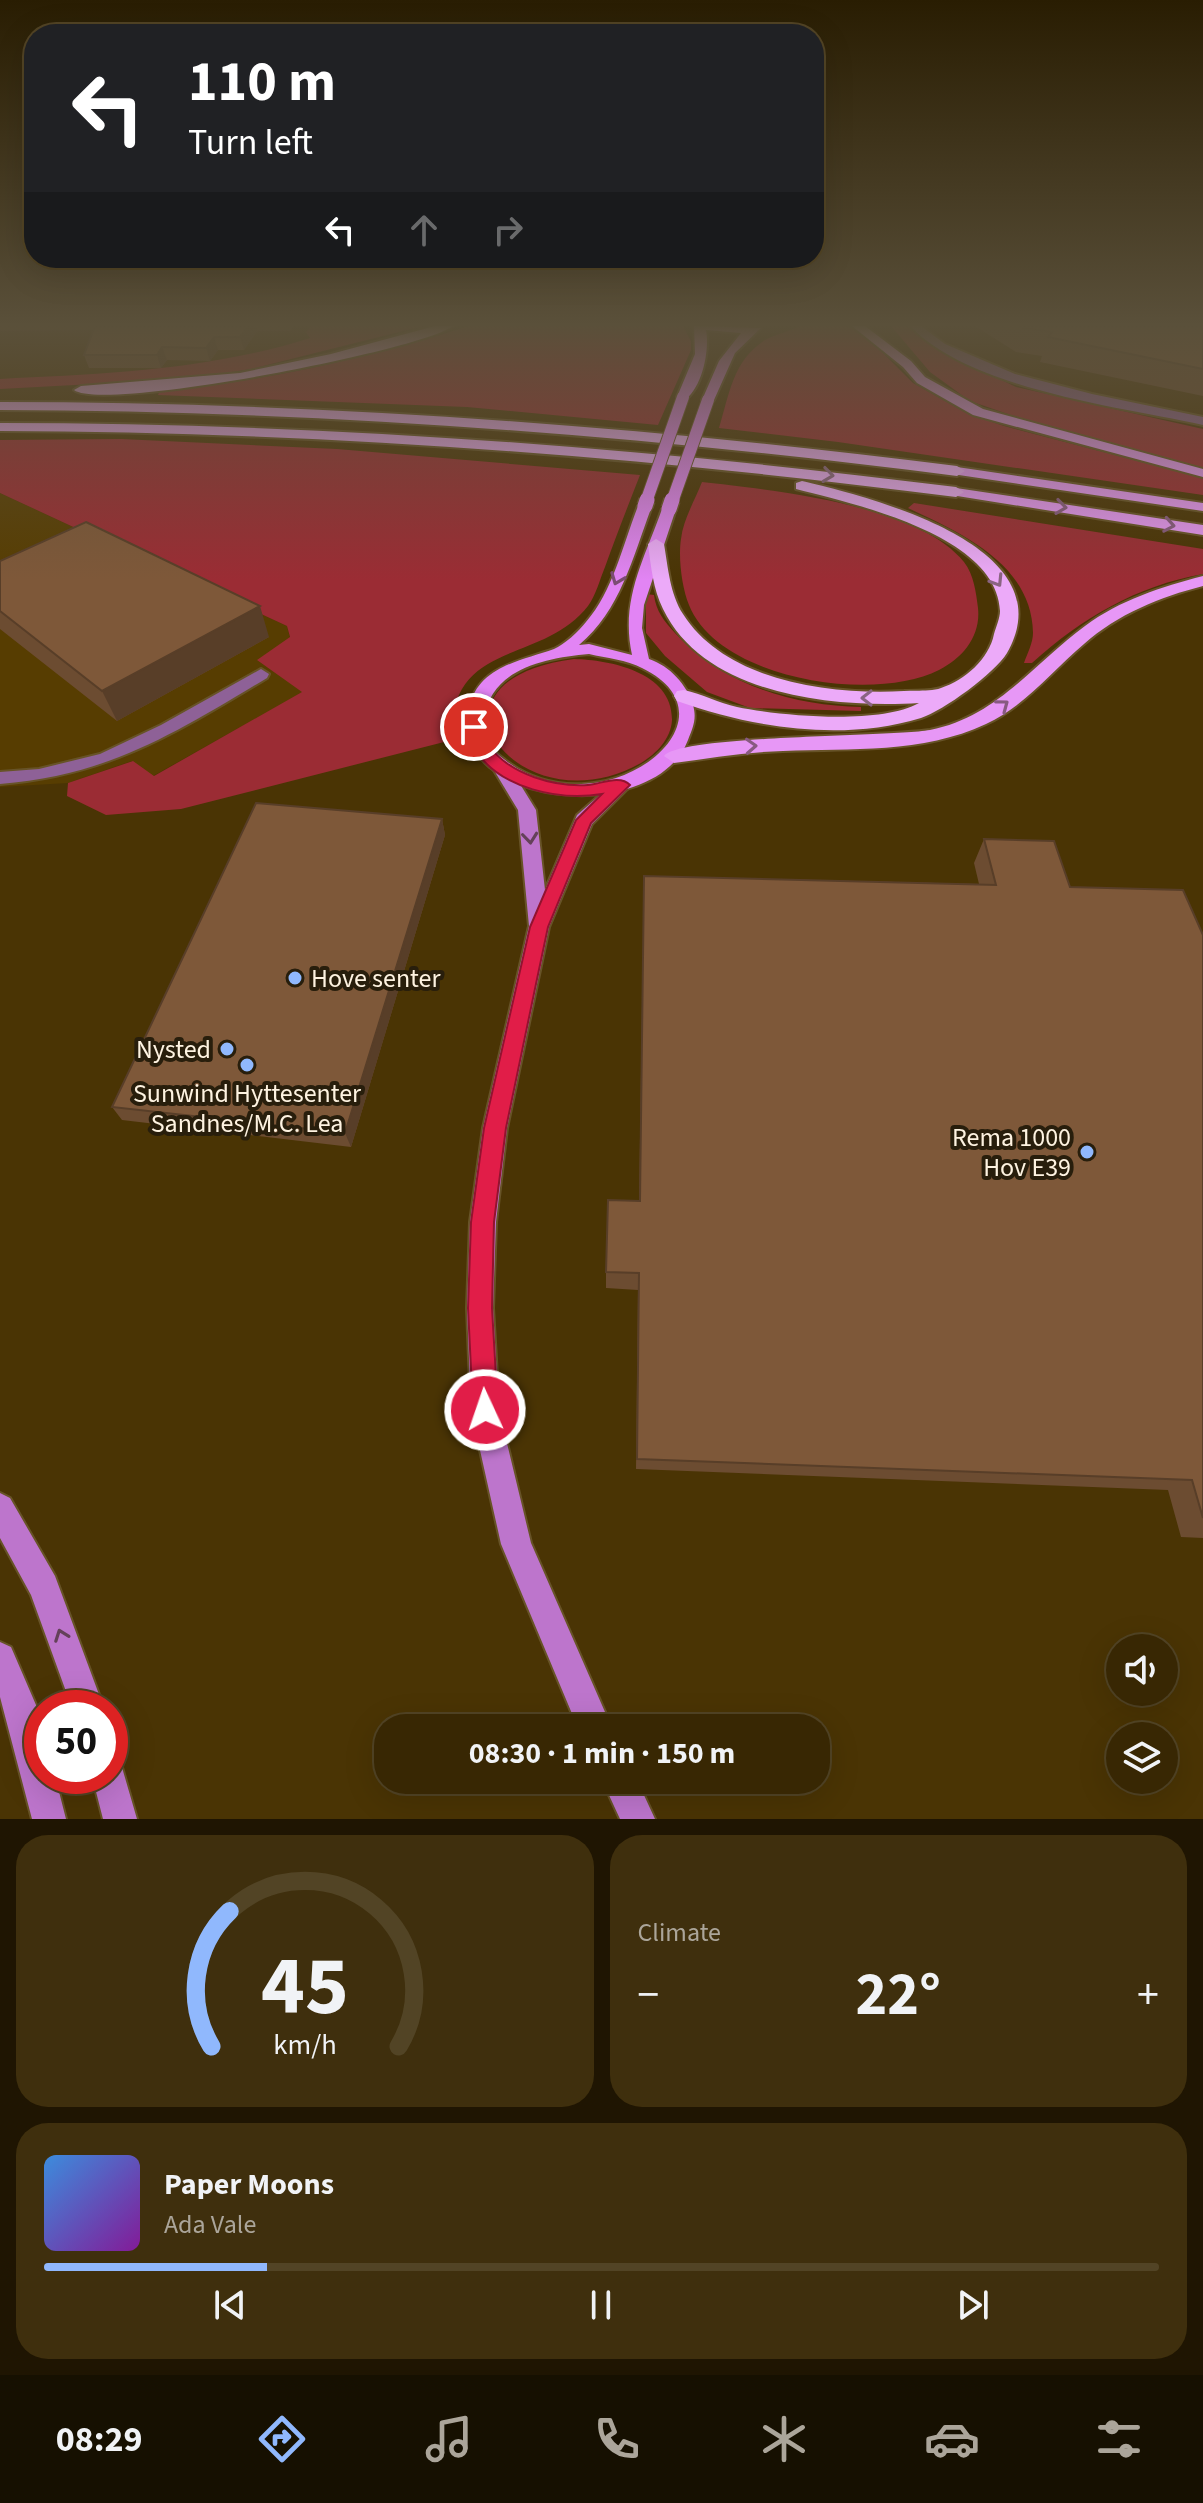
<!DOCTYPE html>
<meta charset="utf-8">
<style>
body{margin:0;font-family:"Source Sans 3",sans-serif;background:#3f2f0d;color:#f1f3f6;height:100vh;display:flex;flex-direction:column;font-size:30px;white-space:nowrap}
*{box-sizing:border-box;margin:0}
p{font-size:26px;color:#aba59a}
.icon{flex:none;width:44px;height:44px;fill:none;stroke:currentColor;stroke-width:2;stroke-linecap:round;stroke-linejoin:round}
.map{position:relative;height:1819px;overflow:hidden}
.side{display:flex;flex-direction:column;gap:16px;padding:16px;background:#1f1502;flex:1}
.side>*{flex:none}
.hud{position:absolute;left:24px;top:24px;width:800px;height:244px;border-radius:32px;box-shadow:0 8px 32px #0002,0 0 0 2px #524425;background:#202124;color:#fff;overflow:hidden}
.controls{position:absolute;left:1106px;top:1634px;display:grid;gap:16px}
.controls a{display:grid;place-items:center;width:72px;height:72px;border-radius:50%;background:#382703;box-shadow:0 8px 32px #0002,0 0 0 2px #524425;font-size:40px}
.speed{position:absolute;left:24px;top:1690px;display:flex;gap:16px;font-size:40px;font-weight:700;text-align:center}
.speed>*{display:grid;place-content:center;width:104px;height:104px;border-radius:50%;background:#382703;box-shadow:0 8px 32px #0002,0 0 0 2px #524425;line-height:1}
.speed .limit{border:12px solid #d22;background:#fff;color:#111}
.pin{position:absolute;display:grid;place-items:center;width:68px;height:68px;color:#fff;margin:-34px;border:4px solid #fff;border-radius:50%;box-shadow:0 2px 8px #0007}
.me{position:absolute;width:88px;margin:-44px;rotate:357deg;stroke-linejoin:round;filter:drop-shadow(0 0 6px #0008)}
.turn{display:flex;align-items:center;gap:28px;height:168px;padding:0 32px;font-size:36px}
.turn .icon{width:104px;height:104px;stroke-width:2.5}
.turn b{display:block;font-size:56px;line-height:68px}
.lanes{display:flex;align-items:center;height:76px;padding:0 32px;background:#0003;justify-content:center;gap:40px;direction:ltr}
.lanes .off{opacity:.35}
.big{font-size:60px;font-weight:700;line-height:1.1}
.side .tile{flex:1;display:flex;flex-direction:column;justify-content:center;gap:12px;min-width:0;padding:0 28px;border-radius:32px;background:#3f2f0d}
.side .dial{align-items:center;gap:0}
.dial svg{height:208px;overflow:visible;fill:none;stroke:#524425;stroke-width:7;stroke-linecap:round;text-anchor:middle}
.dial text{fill:#f1f3f6;stroke:none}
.song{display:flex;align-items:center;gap:24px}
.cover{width:96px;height:96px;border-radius:12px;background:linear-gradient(135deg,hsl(210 70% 55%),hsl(290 70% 35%))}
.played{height:8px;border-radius:4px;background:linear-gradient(90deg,#90b8fd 20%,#524425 20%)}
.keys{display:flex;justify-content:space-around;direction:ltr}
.heat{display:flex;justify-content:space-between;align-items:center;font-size:44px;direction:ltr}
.side .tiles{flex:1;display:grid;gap:16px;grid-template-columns:1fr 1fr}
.tile:last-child{grid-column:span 2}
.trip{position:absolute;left:374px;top:1714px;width:456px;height:80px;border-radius:32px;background:#382703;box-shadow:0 8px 32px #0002,0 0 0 2px #524425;font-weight:700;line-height:80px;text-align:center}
.menu{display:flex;height:128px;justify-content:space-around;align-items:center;background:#161001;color:#aba59a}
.menu .icon{width:56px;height:56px}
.menu .on{color:#90b8fd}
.menu b{font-size:36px;color:#f1f3f6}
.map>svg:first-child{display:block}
</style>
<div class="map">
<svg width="1203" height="1819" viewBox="0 0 1203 1819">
<rect width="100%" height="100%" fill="#4a3404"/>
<path fill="#573d01" d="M0 493 287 626 303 692 153 776 132 761 68 783 0 787Z"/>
<path fill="#9b2c34" d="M311 326H423L251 369 186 379 0 389V379C105 374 210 370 310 338L306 332Z
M469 326H683L691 341V350L658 425 467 407 158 395 160 390C266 382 367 358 469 326Z
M800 326H846L858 331 872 342 913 383 968 414 1004 426 1203 478V495L838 442 719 428C729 395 733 360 765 340 775 334 789 332 800 326Z
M891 326H907L943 352 1016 387 1203 429V468L1048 428 970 401 930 372Z
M121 439 337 449 640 475C628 506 616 536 605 567 600 579 596 595 588 606 541 666 448 638 452 740L181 809 106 815 67 796 68 783 133 761 154 776 302 692 257 660 290 637 287 626 0 493V440Z
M702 482C772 490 917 504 964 562 974 575 976 593 978 608 981 636 963 658 939 670 874 703 719 680 689 605 682 588 678 558 681 539 683 520 695 500 702 482Z
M914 503 1203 549V574C1136 586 1082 618 1032 663H1024C1027 654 1033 643 1033 633 1032 564 961 533 908 508Z
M646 594 654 595C656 611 664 621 675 633 721 684 793 706 861 707V711L750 708 707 692 665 656 646 633Z
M574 659C610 660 673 672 672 720 671 739 656 754 641 763 520 831 405 681 574 659Z"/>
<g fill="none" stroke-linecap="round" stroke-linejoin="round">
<g stroke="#675327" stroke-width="4">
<path id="minor" d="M910 326H921L945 344 1015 374 1092 394 1203 417V425C1117 406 972 390 910 326Z
M261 669 269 674 267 678C175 733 110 775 0 784V772L39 769 100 754 161 725Z"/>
</g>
<g stroke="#675327" stroke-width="4">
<path id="secondary" d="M501 761 507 763 536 810 545 890 577 815 616 781 622 779 631 785 592 824 549 927 507 1128 496 1222 493 1308 499 1410 531 1543 612 1728H578L501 1544 471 1410 467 1308 470 1222 483 1128 529 926 518 810 492 767Z
M0 1493 10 1498 55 1576 104 1708H72L31 1595 0 1538Z
M0 1642 11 1647 36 1705 42 1726V1776H55L66 1819H32L0 1697Z
M110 1759 121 1764 137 1819H103L92 1776H110Z
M602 1780H637L655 1819H620Z"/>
</g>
<g stroke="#675327" stroke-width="4">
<path id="primary" d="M694 326 761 328 735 353 714 400 708 404 702 400 719 361 741 333 706 330C710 350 702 390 683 401L677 397 695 354Z
M645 502 652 506C633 556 621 610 579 645L589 644 632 655C620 600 644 560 662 509L674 506 676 509 644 605 642 628 649 659C670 666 687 685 693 705 697 719 693 727 688 740 655 827 448 807 469 708 478 666 521 661 554 649 564 645 579 631 586 622 613 591 623 544 638 506ZM589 654C606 658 627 660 642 668 749 720 600 834 505 760 491 750 482 736 484 719 491 668 546 658 589 654Z"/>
</g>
<g stroke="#675327" stroke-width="4">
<path id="trunk" d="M852 326H865L911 361 925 377 983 409 1203 469V477L973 415 917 383 903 367Z
M957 467 1203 503V511L952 474V468Z
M956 488 1203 525V535L951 495 949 492Z
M1203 576V586C1160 597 1118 614 1084 644 1052 671 1025 706 986 724 922 754 851 748 783 751 746 752 710 758 674 763L664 756C680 735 889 737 930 730 997 717 1033 664 1085 626 1120 600 1161 587 1203 576Z"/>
</g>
<g stroke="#675327" stroke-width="4">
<path id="motorway" d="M435 326H453C420 351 102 412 74 390L81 386 240 373 331 354Z
M0 402C321 402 639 426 957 466L965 471 957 476C639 435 321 411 0 410Z
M0 423C321 423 638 447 956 487L964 492 956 497C638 456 321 432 0 431Z
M802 481C870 497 1068 546 1007 653 995 673 943 711 921 718 842 742 753 728 677 701L674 696 677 691 684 690C702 694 719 703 737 707 781 716 880 725 919 703 835 708 705 696 663 609 653 589 651 566 648 544L656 539 664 544C668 567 670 594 683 614 726 682 832 695 904 691 915 690 930 692 941 688 965 680 989 659 994 634 996 627 1000 618 1000 611 997 535 854 504 796 489V483Z"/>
</g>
<use href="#minor" fill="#8e6197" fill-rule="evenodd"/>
<use href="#secondary" fill="#bd75cc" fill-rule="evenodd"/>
<use href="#primary" fill="#e284f4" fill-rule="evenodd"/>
<use href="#trunk" fill="#e797f6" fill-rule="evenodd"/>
<use href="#motorway" fill="#ecaaf9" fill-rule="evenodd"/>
<g stroke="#675327" stroke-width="14" stroke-linecap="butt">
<path id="primary-bridge-far1" d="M646 502 683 397
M672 502 708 400"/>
</g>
<g stroke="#675327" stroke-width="18" stroke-linecap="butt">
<path id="primary-bridge" d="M645 506 647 500
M669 509 672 500"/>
</g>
<use href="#primary-bridge-far1" stroke="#e284f4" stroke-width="12"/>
<use href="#primary-bridge" stroke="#e284f4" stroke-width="15"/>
</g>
<path fill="#6c4c31" d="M0 326H293L291 331H257L244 350H218L210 361 167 360 161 368H89L84 355 93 330 0 331Z
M975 326H1203V396L1040 362 1042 356 1016 352Z
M0 561 269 637 117 721 0 629Z
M442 819 445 835 351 1147 122 1120 112 1107Z
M984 839 1070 887 1203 935V1538L1181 1537 1168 1490 636 1469 638 1290 606 1288V1272L639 1201 644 876 979 884 974 863Z"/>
<path fill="#583e28" d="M248 326H256L257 331 244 350 240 337Z
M214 337 218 350 210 361 206 348Z
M162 347 167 360 161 368 157 355Z
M260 606 269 637 117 721 102 691Z
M442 819 445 835 351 1147 345 1133Z"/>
<path fill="#7e5839" stroke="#583e28" stroke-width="2" d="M95 326H248L240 337H214L206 348 162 347 157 355H84Z
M1020 326H1203V369L1048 337 1052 332 1023 328Z
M86 522 260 606 102 691 0 611V561Z
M256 803 442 819 345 1133 112 1107Z
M984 839 1054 841 1070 887 1183 890 1203 935V1518L1192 1480 637 1459 639 1273 606 1272 608 1200 640 1201 644 876 996 885Z"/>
<defs><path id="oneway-chevron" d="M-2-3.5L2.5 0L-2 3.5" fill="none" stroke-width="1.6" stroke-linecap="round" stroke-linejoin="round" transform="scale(2)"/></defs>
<g stroke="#8a6482">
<use href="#oneway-chevron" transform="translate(828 475) rotate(7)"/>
<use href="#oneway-chevron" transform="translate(997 581) rotate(58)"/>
<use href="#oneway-chevron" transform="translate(867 698) rotate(-180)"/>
</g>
<g stroke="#885a81">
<use href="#oneway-chevron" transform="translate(1061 507) rotate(8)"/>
<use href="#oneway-chevron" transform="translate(1169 525) rotate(10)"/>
<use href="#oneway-chevron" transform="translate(1003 705) rotate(-37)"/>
<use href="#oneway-chevron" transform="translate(751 746) rotate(-3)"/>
</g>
<use stroke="#7c4c74" href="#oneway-chevron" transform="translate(617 579) rotate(111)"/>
<g stroke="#644159">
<use href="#oneway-chevron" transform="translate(530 838) rotate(84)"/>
<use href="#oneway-chevron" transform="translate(61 1635) rotate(-110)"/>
</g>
<linearGradient id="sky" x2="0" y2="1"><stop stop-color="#291d02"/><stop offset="0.56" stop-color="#5a503a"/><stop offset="1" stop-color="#5a503a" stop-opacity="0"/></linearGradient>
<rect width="1203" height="580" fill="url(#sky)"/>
<path fill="#e11d48" stroke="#92132f" stroke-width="2" d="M474 722 480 724C484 731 486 740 490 747 511 775 555 787 588 785 601 784 620 774 630 785L591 823 548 927 536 984 506 1128 494 1222 492 1308 498 1410 494 1419 485 1423 476 1419 473 1410 468 1308 471 1222 484 1128 530 927 576 820 602 794C560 801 501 789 476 751 472 744 469 735 466 727Z"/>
<g fill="#90b8fd" stroke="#281e0c" stroke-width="3">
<circle cx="295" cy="978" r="8"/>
<circle cx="227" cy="1049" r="8"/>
<circle cx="247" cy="1065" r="8"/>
<circle cx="1087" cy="1152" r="8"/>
</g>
<g text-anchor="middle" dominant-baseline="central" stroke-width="8" stroke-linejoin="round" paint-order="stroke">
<g font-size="26" fill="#fef3e1" stroke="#281e0c" text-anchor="end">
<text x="311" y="978" text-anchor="start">Hove senter</text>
<text x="211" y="1049">Nysted</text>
<text x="247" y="1093" text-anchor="middle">Sunwind Hyttesenter<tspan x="247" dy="30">Sandnes/M.C. Lea</tspan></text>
<text x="1071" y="1137">Rema 1000<tspan x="1071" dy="30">Hov E39</tspan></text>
</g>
</g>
</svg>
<div class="controls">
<a><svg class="icon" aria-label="sound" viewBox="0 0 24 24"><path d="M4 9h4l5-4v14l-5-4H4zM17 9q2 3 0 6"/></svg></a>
<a><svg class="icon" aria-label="layers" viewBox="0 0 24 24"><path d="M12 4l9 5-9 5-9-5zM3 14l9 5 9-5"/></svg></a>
</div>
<div class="speed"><div class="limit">50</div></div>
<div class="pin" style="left:474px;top:727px;background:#d93025"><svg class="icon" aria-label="arrive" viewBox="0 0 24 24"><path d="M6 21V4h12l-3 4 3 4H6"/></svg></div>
<svg class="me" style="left:485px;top:1410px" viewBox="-20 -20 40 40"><circle r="17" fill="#e11d48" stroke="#fff" stroke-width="3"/><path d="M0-11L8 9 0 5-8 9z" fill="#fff"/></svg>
<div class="trip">08:30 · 1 min · 150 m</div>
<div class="hud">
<div class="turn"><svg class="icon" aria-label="left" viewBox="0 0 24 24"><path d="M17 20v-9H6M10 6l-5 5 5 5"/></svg><div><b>110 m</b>Turn left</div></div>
<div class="lanes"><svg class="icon" aria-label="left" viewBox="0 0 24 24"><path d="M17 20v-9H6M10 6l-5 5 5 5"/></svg><svg class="icon off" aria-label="ahead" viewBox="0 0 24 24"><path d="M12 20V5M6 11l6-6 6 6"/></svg><svg class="icon off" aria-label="right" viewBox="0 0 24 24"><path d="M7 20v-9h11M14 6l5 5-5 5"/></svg></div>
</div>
</div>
<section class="side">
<div class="tiles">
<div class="tile dial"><svg viewBox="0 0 100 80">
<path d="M14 69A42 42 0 1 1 86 69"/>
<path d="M14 69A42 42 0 0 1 21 17" stroke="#90b8fd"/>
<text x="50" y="56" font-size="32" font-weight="700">45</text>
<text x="50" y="72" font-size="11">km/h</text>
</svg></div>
<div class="tile"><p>Climate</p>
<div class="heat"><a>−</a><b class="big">22°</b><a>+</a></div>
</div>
<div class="tile">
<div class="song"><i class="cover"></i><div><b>Paper Moons</b><p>Ada Vale</p></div></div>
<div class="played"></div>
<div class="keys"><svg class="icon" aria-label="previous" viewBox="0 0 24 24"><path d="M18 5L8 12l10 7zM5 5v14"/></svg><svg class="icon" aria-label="pause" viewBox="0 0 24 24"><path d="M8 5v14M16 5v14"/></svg><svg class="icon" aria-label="next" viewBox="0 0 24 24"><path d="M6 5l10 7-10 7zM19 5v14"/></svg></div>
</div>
</div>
</section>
<nav class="menu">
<b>08:29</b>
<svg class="icon on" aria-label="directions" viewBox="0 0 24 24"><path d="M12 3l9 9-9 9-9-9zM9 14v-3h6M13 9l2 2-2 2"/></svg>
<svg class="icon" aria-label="music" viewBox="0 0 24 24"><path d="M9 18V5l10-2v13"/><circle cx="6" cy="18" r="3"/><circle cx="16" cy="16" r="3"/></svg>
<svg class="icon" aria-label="phone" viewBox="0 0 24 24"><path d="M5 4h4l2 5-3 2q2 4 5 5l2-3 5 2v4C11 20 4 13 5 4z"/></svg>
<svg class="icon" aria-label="climate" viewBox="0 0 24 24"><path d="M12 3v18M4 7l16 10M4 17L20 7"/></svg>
<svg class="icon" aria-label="car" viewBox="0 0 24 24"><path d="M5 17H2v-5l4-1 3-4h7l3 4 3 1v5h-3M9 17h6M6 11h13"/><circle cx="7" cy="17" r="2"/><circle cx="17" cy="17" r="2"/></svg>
<svg class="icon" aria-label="filters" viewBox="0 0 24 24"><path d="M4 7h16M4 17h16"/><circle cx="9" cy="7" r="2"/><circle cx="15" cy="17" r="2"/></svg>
</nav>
